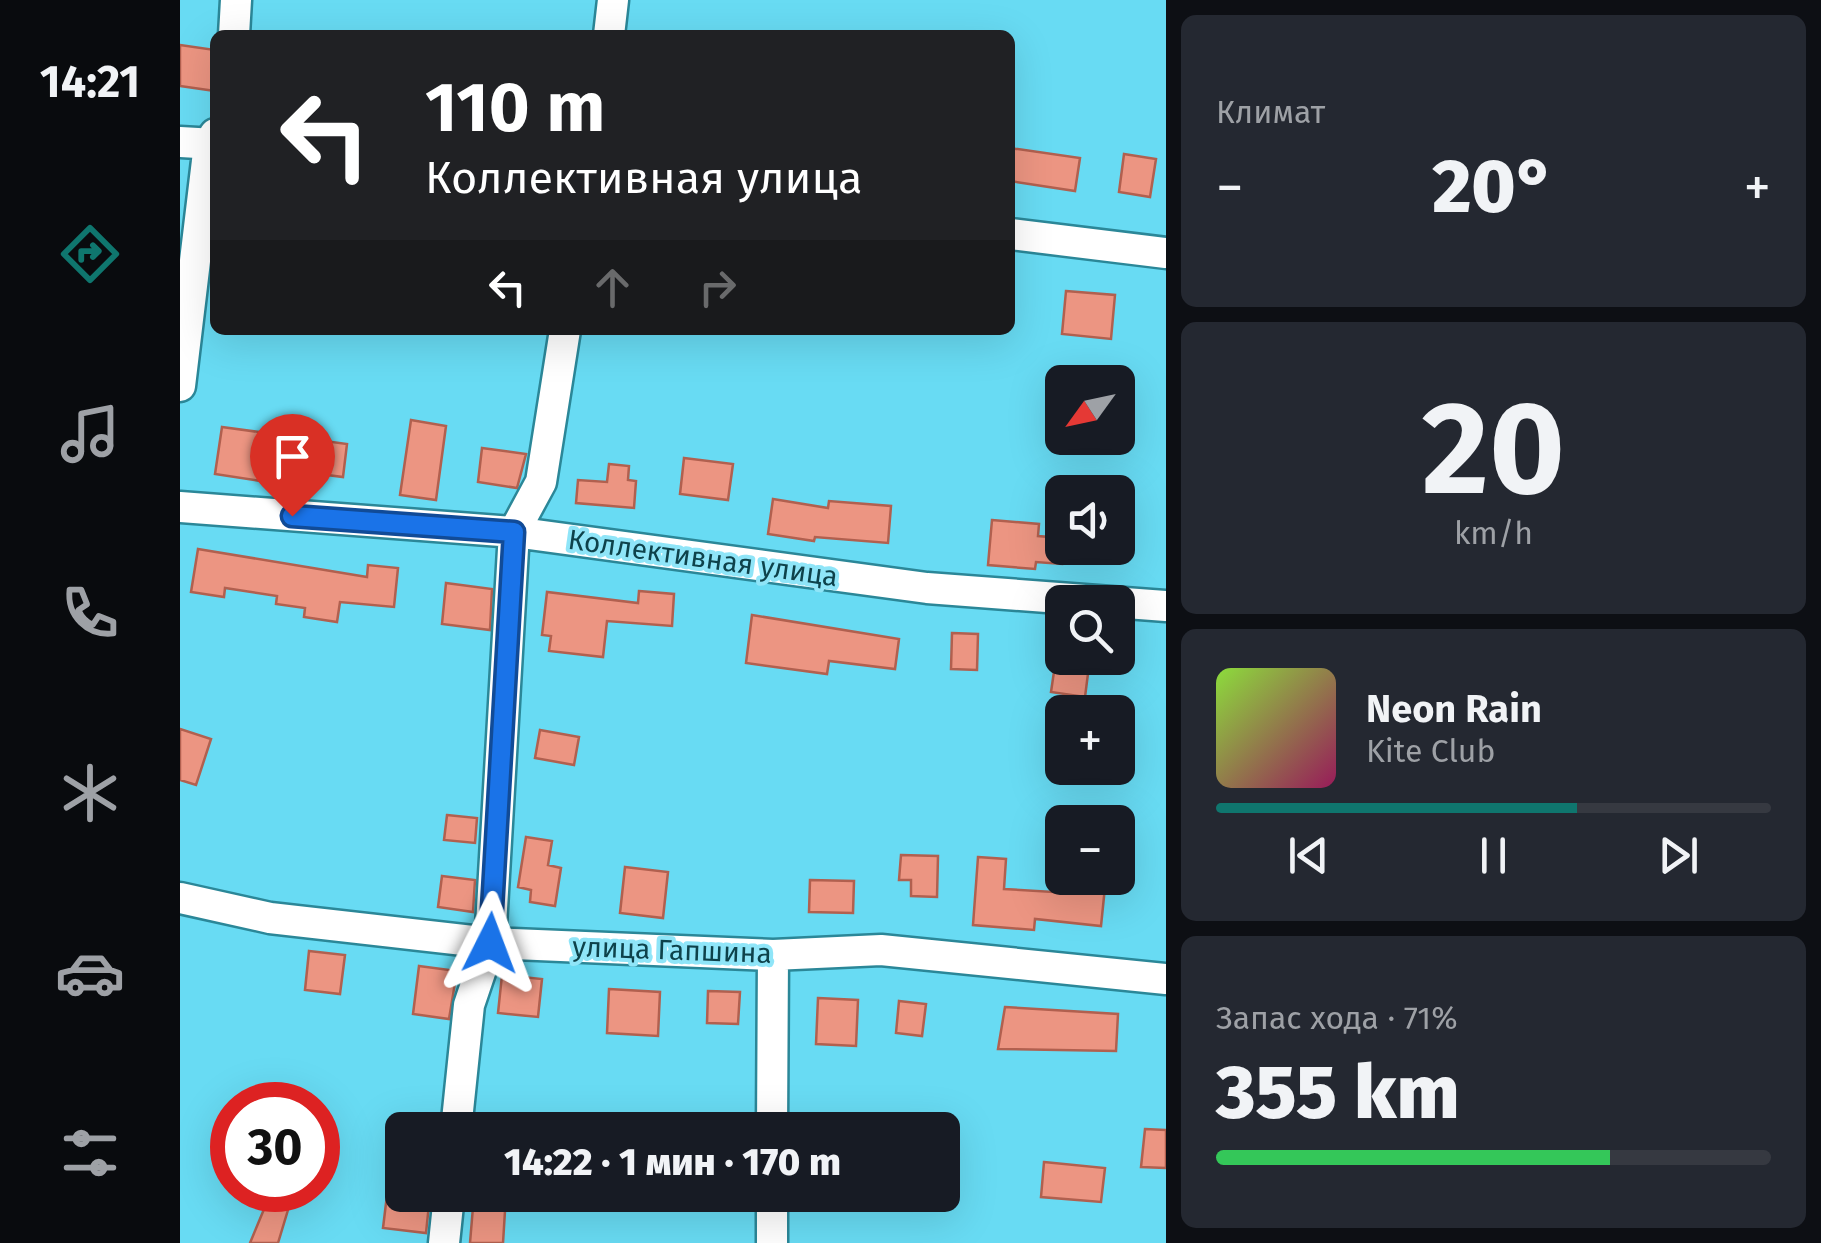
<!DOCTYPE html>
<html lang="ru">
<meta charset="utf-8">
<style>
body{margin:0;font-family:"Fira Sans",sans-serif;background:#242831;color:#f1f3f6;height:100vh;display:flex;flex-direction:column;font-size:38px;white-space:nowrap}
*{box-sizing:border-box;margin:0}
p{font-size:32px;color:#9ea1a6}
.icon{flex:none;width:55px;height:55px;fill:none;stroke:currentColor;stroke-width:2;stroke-linecap:round;stroke-linejoin:round}
.map{position:relative;flex:1;overflow:hidden}
.sheet{display:flex;flex-direction:column;gap:15px;padding:15px;background:#0d0f14;width:655px}
.sheet>*{flex:none}
.banner{position:absolute;left:30px;top:30px;width:805px;height:305px;border-radius:15px;box-shadow:0 10px 40px #0002;background:#202124;color:#fff;overflow:hidden}
.needle{width:65px;rotate:237deg}
.controls{position:absolute;left:865px;top:365px;display:grid;gap:20px}
.controls a{display:grid;place-items:center;width:90px;height:90px;border-radius:15px;background:#171b24;box-shadow:0 10px 40px #0002;font-size:50px}
.speed{position:absolute;left:30px;top:1082px;display:flex;gap:20px;font-size:50px;font-weight:700;text-align:center}
.speed>*{display:grid;place-content:center;width:130px;height:130px;border-radius:50%;background:#171b24;box-shadow:0 10px 40px #0002;line-height:1}
.speed .limit{border:15px solid #d22;background:#fff;color:#111}
.pin{position:absolute;display:grid;place-items:center;width:85px;height:85px;color:#fff;margin:-102px -42px;border-radius:50% 50% 50% 0;rotate:-45deg;box-shadow:0 0 10px #0007}
.pin .icon{rotate:45deg}
.me{position:absolute;width:110px;margin:-55px;rotate:3deg;stroke-linejoin:round;filter:drop-shadow(0 0 8px #0008)}
.turn{display:flex;align-items:center;gap:35px;height:210px;padding:0 50px;font-size:45px}
.turn .icon{width:130px;height:130px;stroke-width:2.5}
.turn b{display:block;font-size:70px;line-height:85px}
.lanes{display:flex;align-items:center;height:95px;padding:0 50px;background:#0003;justify-content:center;gap:50px;direction:ltr}
.lanes .off{opacity:.35}
.big{font-size:75px;font-weight:800;line-height:1.1}
.sheet .tile{flex:1;display:flex;flex-direction:column;justify-content:center;gap:15px;min-width:0;padding:0 35px;border-radius:15px;background:#242831}
.sheet .dial{align-items:center;gap:0}
.dial b{font-size:130px;line-height:1}
.song{display:flex;align-items:center;gap:30px}
.cover{width:120px;height:120px;border-radius:15px;background:linear-gradient(135deg,hsl(90 70% 55%),hsl(330 70% 35%))}
.played{height:10px;border-radius:5px;background:linear-gradient(90deg,#0f766e 65%,#363941 65%)}
.keys{display:flex;justify-content:space-around;direction:ltr}
.heat{display:flex;justify-content:space-between;align-items:center;font-size:55px;direction:ltr}
.charge{height:15px;border-radius:8px;background:linear-gradient(90deg,#34c759 71%,#363941 0)}
.trip{position:absolute;left:205px;top:1112px;width:575px;height:100px;border-radius:15px;background:#171b24;box-shadow:0 10px 40px #0002;font-weight:800;line-height:100px;text-align:center}
main{display:flex;flex:1;min-height:0}
.tabs{display:flex;flex-direction:column;width:180px;justify-content:space-around;align-items:center;background:#090b0e;color:#9ea1a6}
.tabs .icon{width:70px;height:70px}
.tabs .current{color:#0f766e}
.tabs b{font-size:45px;color:#f1f3f6}
.map>svg:first-child{display:block}
</style>
<main>
<nav class="tabs">
<b>14:21</b>
<svg class="icon current" aria-label="directions" viewBox="0 0 24 24"><path d="M12 3l9 9-9 9-9-9zM9 14v-3h6M13 9l2 2-2 2"/></svg>
<svg class="icon" aria-label="music" viewBox="0 0 24 24"><path d="M9 18V5l10-2v13"/><circle cx="6" cy="18" r="3"/><circle cx="16" cy="16" r="3"/></svg>
<svg class="icon" aria-label="phone" viewBox="0 0 24 24"><path d="M5 4h4l2 5-3 2q2 4 5 5l2-3 5 2v4C11 20 4 13 5 4z"/></svg>
<svg class="icon" aria-label="climate" viewBox="0 0 24 24"><path d="M12 3v18M4 7l16 10M4 17L20 7"/></svg>
<svg class="icon" aria-label="car" viewBox="0 0 24 24"><path d="M5 17H2v-5l4-1 3-4h7l3 4 3 1v5h-3M9 17h6M6 11h13"/><circle cx="7" cy="17" r="2"/><circle cx="17" cy="17" r="2"/></svg>
<svg class="icon" aria-label="filters" viewBox="0 0 24 24"><path d="M4 7h16M4 17h16"/><circle cx="9" cy="7" r="2"/><circle cx="15" cy="17" r="2"/></svg>
</nav>
<div class="map">
<svg width="986" height="1243" viewBox="0 0 986 1243">
<rect width="100%" height="100%" fill="#68dbf3"/>
<path fill="#ec9582" stroke="#b1604f" stroke-width="2.5" d="M0 45 35 50V91L0 86Z
M830 148 900 158 895 191 830 181Z
M944 154 976 159 970 197 939 192Z
M886 291 935 295 931 339 882 334Z
M231 420 266 426 256 500 220 495Z
M42 427 167 444 163 477 108 470 106 485 35 474Z
M302 448 346 454 337 488 298 482Z
M504 458 553 464 548 500 500 494Z
M429 464 449 466 448 480 456 481 454 508 396 503 398 480 427 482Z
M593 499 648 508 649 501 711 506 708 543 635 537 634 541 588 534Z
M812 520 859 524 858 536 882 538V564L856 562 855 569 808 565Z
M18 549 187 577 188 565 218 568 214 607 160 602 157 622 124 617 125 608 96 604 97 596 45 588 44 597 11 592Z
M266 583 312 589 310 630 262 624Z
M459 591 494 594 492 626 427 621 423 657 369 651 371 636 362 635 367 592 458 603Z
M572 615 719 639 715 669 649 661 647 674 566 663Z
M772 633 798 634 797 670 771 669Z
M876 658H910L905 697 871 692Z
M0 729 31 739 16 785 0 780Z
M360 730 399 737 394 765 355 758Z
M267 815 297 818 295 843 264 840Z
M346 837 372 841 368 865 381 868 375 906 350 902 351 890 338 887Z
M721 855 758 856 757 897 731 896V880H719Z
M798 857 826 859 824 889 873 892 874 882 925 887 921 926 855 919 854 930 793 925Z
M445 867 488 872 483 918 440 913Z
M262 876 295 880 293 912 258 907Z
M630 880 674 881 673 913 629 912Z
M129 951 165 955 160 994 125 990Z
M239 966 277 971 269 1019 233 1014Z
M322 975 362 979 358 1017 318 1013Z
M429 989 480 992 478 1036 427 1033Z
M528 991 560 992 558 1024 527 1023Z
M638 998 678 1000 676 1046 636 1044Z
M719 1001 746 1004 742 1036 716 1033Z
M825 1007 938 1014 936 1051 818 1049Z
M965 1129 986 1130V1168L961 1167Z
M864 1162 925 1168 921 1202 861 1197Z
M92 1190H114L98 1243H70Z
M207 1195H250L246 1233 203 1228Z
M294 1195H326L323 1243H290Z"/>
<g fill="none" stroke-linecap="round" stroke-linejoin="round">
<g stroke="#2b8798" stroke-width="35">
<path id="minor" d="M54 35 56 0
M429 35 433 0
M0 142 35 144
M830 234 986 253
M0 386 29 144 35 134
M0 507 334 532 747 588 986 606
M0 898 90 918 310 943 593 955 701 950 986 979
M276 1130 289 1005 310 943 334 532 361 482 385 330
M592 1130 593 955
M264 1243 269 1195
M592 1243V1195"/>
</g>
<use href="#minor" stroke="#fff" stroke-width="30"/>
</g>
<g fill="none" stroke-linecap="round" stroke-linejoin="round">
<g stroke="#114b97" stroke-width="25">
<path id="route" d="M112 516 334 532 310 943"/>
</g>
<use href="#route" stroke="#1a73e8" stroke-width="18"/>
</g>
<g text-anchor="middle" dominant-baseline="central" stroke-width="8" stroke-linejoin="round" paint-order="stroke">
<g font-size="28" fill="#0e424b" stroke="#8fe5f8">
<text transform="translate(523 558) rotate(8)">Коллективная улица</text>
<text transform="translate(492 950) rotate(2)">улица Гапшина</text>
</g>
</g>
</svg>
<div class="controls">
<a><svg class="needle" viewBox="-14 -14 28 28"><path d="M0-13l5 13h-10z" fill="#e53935"/><path d="M0 13l5-13h-10z" fill="#9ea1a6"/></svg></a>
<a><svg class="icon" aria-label="sound" viewBox="0 0 24 24"><path d="M4 9h4l5-4v14l-5-4H4zM17 9q2 3 0 6"/></svg></a>
<a><svg class="icon" aria-label="search" viewBox="0 0 24 24"><circle cx="10" cy="10" r="6"/><path d="M15 15l6 6"/></svg></a>
<a>+</a>
<a>−</a>
</div>
<div class="speed"><div class="limit">30</div></div>
<div class="pin" style="left:112px;top:516px;background:#d93025"><svg class="icon" aria-label="arrive" viewBox="0 0 24 24"><path d="M6 21V4h12l-3 4 3 4H6"/></svg></div>
<svg class="me" style="left:310px;top:943px" viewBox="-20 -20 40 40"><path d="M0-17L14 15 0 8-14 15z" fill="#1a73e8" stroke="#fff" stroke-width="4"/></svg>
<div class="trip">14:22 · 1 мин · 170 m</div>
<div class="banner">
<div class="turn"><svg class="icon" aria-label="left" viewBox="0 0 24 24"><path d="M17 20v-9H6M10 6l-5 5 5 5"/></svg><div><b>110 m</b>Коллективная улица</div></div>
<div class="lanes"><svg class="icon" aria-label="left" viewBox="0 0 24 24"><path d="M17 20v-9H6M10 6l-5 5 5 5"/></svg><svg class="icon off" aria-label="ahead" viewBox="0 0 24 24"><path d="M12 20V5M6 11l6-6 6 6"/></svg><svg class="icon off" aria-label="right" viewBox="0 0 24 24"><path d="M7 20v-9h11M14 6l5 5-5 5"/></svg></div>
</div>
</div>
<section class="sheet">
<div class="tile"><p>Климат</p>
<div class="heat"><a>−</a><b class="big">20°</b><a>+</a></div>
</div>
<div class="tile dial"><b>20</b><p>km/h</p></div>
<div class="tile">
<div class="song"><i class="cover"></i><div><b>Neon Rain</b><p>Kite Club</p></div></div>
<div class="played"></div>
<div class="keys"><svg class="icon" aria-label="previous" viewBox="0 0 24 24"><path d="M18 5L8 12l10 7zM5 5v14"/></svg><svg class="icon" aria-label="pause" viewBox="0 0 24 24"><path d="M8 5v14M16 5v14"/></svg><svg class="icon" aria-label="next" viewBox="0 0 24 24"><path d="M6 5l10 7-10 7zM19 5v14"/></svg></div>
</div>
<div class="tile"><p>Запас хода · 71%</p><b class="big">355 km</b><div class="charge"></div></div>
</section>
</main>
